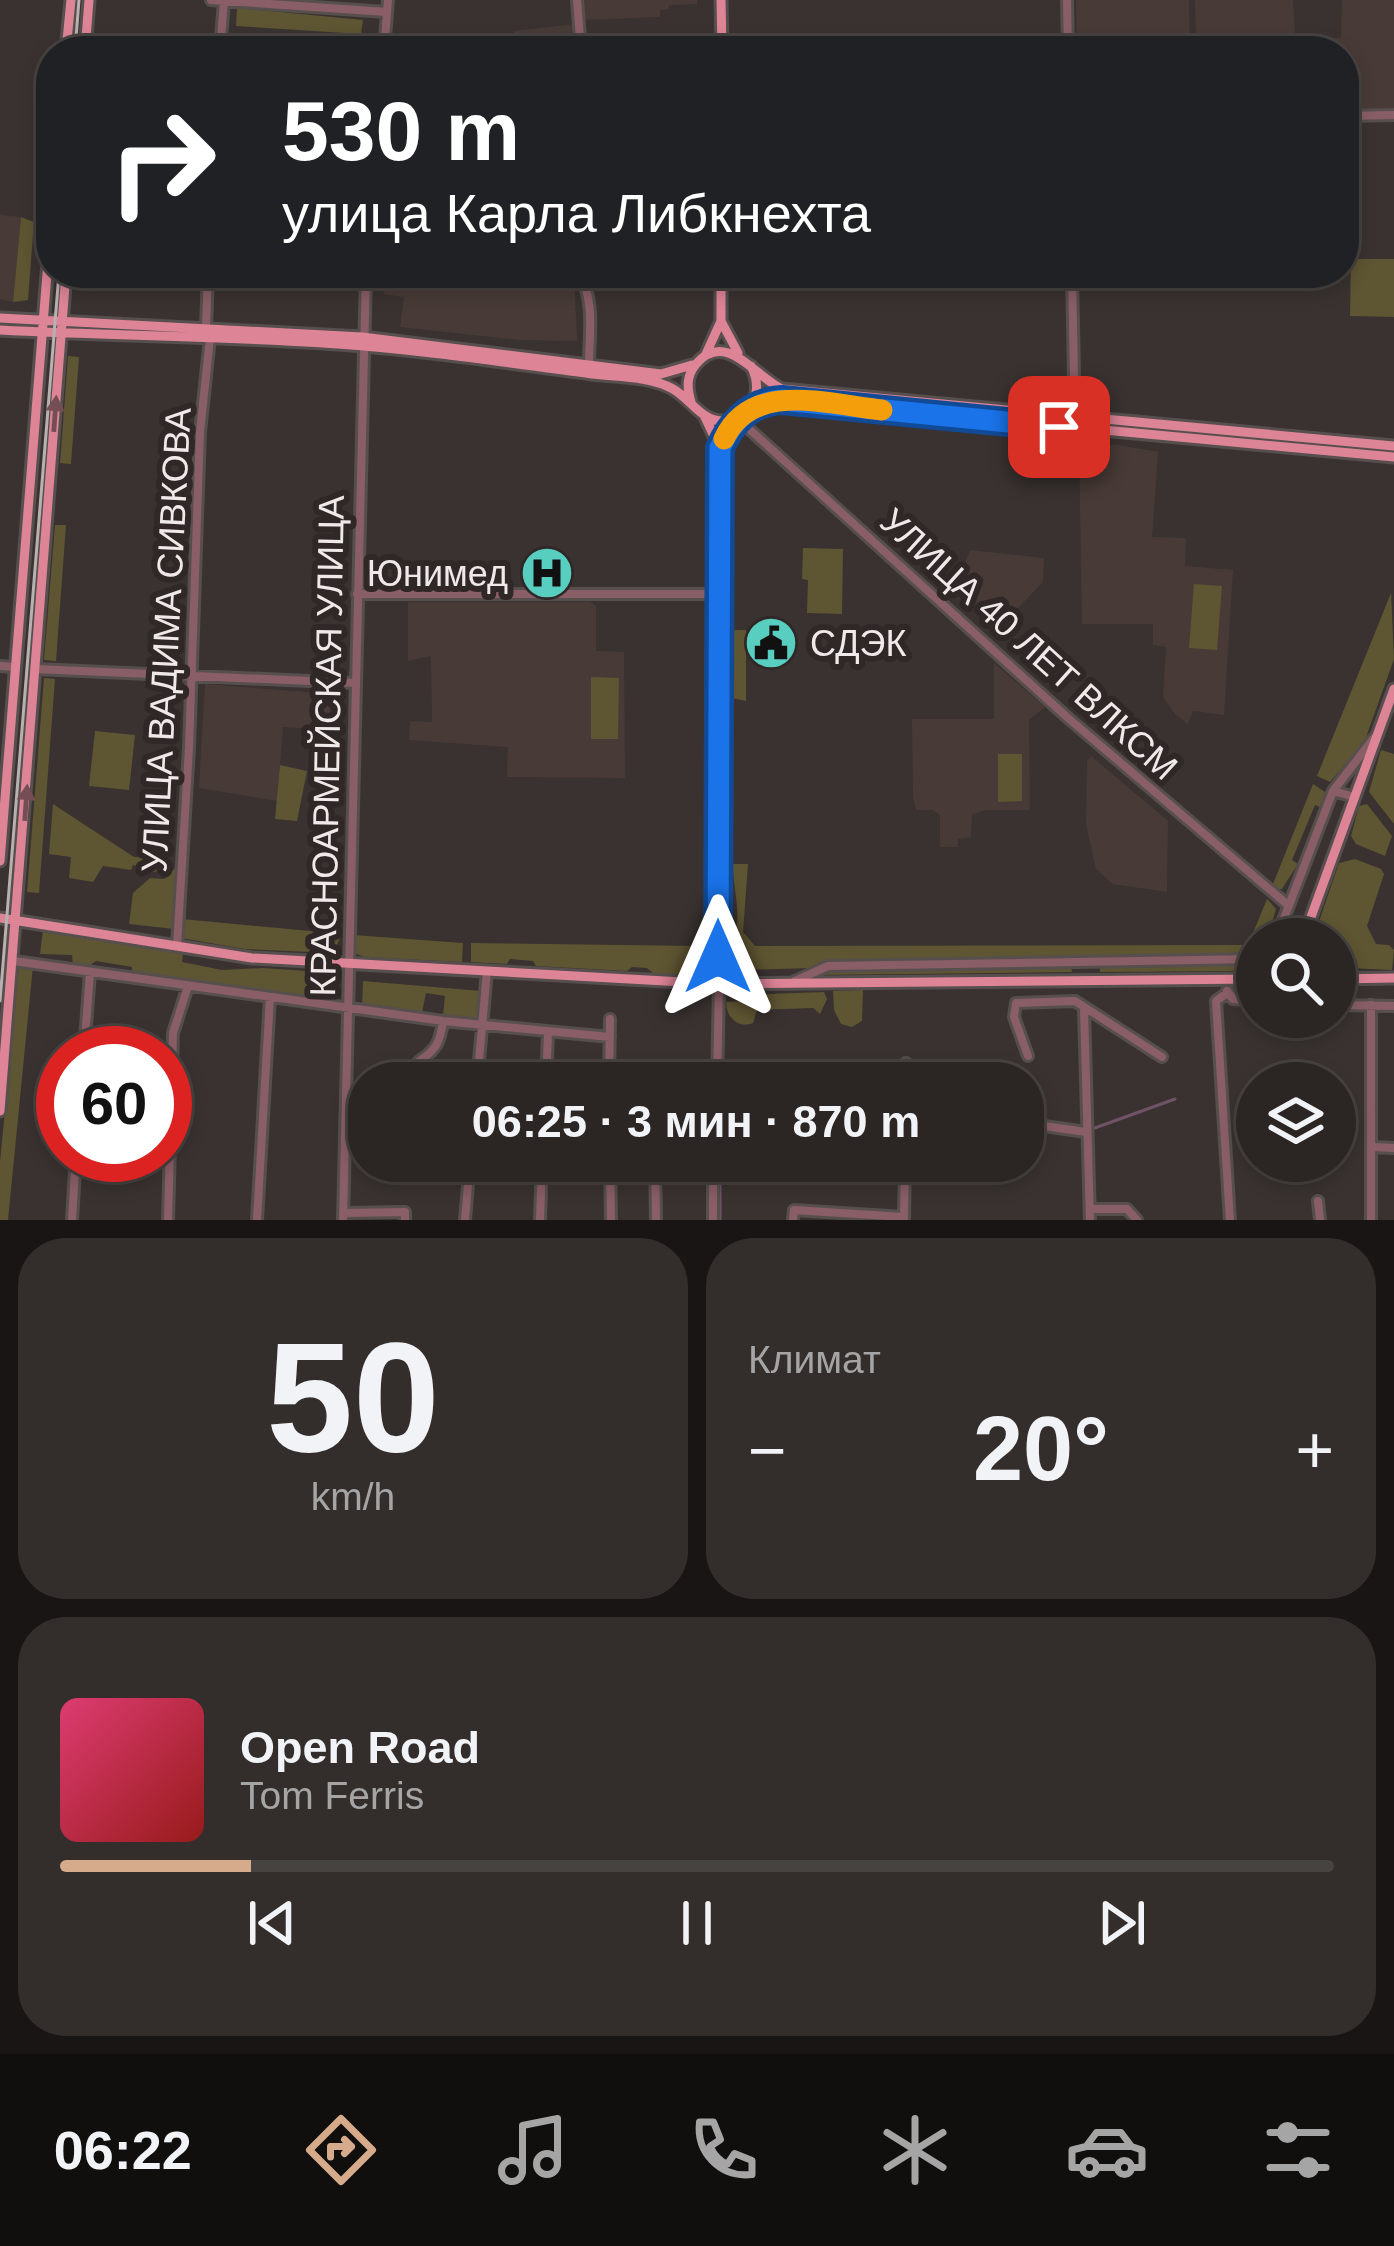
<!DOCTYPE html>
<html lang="ru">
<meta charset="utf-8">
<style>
body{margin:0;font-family:Arial,sans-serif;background:#332e2c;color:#f1f3f6;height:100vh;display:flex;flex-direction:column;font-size:45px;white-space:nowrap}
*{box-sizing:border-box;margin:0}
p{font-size:39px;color:#a6a5a6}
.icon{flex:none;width:66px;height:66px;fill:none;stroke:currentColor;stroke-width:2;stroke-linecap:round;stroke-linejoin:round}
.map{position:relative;height:1220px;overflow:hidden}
.side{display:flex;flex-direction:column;gap:18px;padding:18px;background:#181514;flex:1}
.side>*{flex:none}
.banner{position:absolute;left:36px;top:36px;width:1323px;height:252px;border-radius:48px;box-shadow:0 6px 18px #0003,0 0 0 3px #474341;background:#202124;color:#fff;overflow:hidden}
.tools{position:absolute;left:1236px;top:918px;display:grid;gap:24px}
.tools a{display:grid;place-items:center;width:120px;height:120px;border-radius:50%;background:#2b2624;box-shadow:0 6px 18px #0003,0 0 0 3px #474341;font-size:60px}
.speed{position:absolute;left:36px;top:1026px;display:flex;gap:24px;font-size:60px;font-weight:700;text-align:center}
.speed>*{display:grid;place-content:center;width:156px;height:156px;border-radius:50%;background:#2b2624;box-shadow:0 6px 18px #0003,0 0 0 3px #474341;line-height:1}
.speed .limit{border:18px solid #d22;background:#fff;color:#111}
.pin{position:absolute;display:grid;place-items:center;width:102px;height:102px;color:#fff;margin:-51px;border-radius:24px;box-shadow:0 6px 18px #0006}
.me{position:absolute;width:132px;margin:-66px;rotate:0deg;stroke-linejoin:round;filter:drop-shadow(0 0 9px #0008)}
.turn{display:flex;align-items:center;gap:42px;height:252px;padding:0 48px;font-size:54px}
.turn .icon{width:156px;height:156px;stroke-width:2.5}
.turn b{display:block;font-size:84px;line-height:102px}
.big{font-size:90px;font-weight:600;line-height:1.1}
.side .tile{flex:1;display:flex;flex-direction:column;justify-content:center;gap:18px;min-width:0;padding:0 42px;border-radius:48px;background:#332e2c}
.side .dial{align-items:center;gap:0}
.dial b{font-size:156px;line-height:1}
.song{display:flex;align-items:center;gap:36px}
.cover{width:144px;height:144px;border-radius:18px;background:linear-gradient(135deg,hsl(340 70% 55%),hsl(0 70% 35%))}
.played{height:12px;border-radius:6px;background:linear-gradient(90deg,#d6ab8b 15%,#474341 15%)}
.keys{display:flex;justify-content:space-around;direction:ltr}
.heat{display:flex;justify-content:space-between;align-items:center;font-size:66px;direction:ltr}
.side .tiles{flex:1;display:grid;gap:18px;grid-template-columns:1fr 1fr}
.tile:last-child{grid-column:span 2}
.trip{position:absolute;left:348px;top:1062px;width:696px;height:120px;border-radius:48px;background:#2b2624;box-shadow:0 6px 18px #0003,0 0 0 3px #474341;font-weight:600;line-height:120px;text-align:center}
.tabs{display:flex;height:192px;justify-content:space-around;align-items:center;background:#110f0e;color:#a6a5a6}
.tabs .icon{width:84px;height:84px}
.tabs .on{color:#d6ab8b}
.tabs b{font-size:54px;color:#f1f3f6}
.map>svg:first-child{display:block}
</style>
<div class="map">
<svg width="1394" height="1220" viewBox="0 0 1394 1220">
<rect width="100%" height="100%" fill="#393230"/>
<path fill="#483b37" d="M582 0H697V4L669 5 668 9 660 10V17L582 20Z
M1076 0H1189L1190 51H1077Z
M1195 0H1293L1295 37 1341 38 1342 0H1394V109L1344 111V51H1246L1245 36H1196Z
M575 24 574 51H511L514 31Z
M0 215 21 217 13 302 0 299Z
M393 273H574L577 341 519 340 400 327 404 297 383 294Z
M782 273H862V287H782Z
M1079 445H1118L1158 452 1152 537 1186 538 1185 566 1233 570 1224 715 1193 711 1188 724 1175 714 1163 697 1166 647 1153 645V624H1082Z
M970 550 1044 558 1043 582 996 631 951 588 944 589 937 582 964 566Z
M408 602H590L596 606V651L624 652 625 778 507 777 508 747 409 740 410 721 432 722 431 656 408 661Z
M994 663 1045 707 1029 720 1030 810H986L972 814 971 837 958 839V847H940V815L933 810H916L913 797 912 719H994Z
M205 684 331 694 328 730 283 727 277 801 199 788Z
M1091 756 1168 821 1167 892 1113 884 1096 869 1086 824 1087 761Z"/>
<path fill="#5e5532" d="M237 8 363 20 361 34 236 26Z
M21 217 34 222 28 300 13 302Z
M1351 259H1394V317L1350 316Z
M68 356 79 357 71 464 60 463Z
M55 525H66L56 661 44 660Z
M803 548 843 549 842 614 807 613 808 580 802 579Z
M1194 584 1222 586 1217 650 1189 648Z
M1391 593 1394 659 1364 743 1330 782 1317 776Z
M728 630H746V701L727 697 732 690V641L727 640Z
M591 677 619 678 618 739H591Z
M44 678 55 679 39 893 27 892Z
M95 731 135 735 129 790 89 786Z
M1381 750 1394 754V824L1369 792Z
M998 754H1022V801L998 802Z
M280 765 307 771 297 821 275 819Z
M1313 784 1325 792 1322 808 1315 805 1292 860 1298 864 1282 889H1271Z
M53 804 134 857 169 859 170 867 154 872 133 865 131 870 103 866 93 882 69 878 71 857 49 854Z
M1367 804 1392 836 1385 856 1356 844 1351 836 1359 806Z
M1355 859 1381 869 1384 874 1367 926 1376 944 1389 945 1394 950 1392 970 1350 968 1335 960V939H1313L1339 863Z
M733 864H748L743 932 755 946 1248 945 1267 899 1276 909 1267 939H1257V954L1252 956 828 962 812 968 740 970 730 964 727 930 737 925C739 904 733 885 733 864Z
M176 867 174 929 129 924 133 893 150 878 164 879Z
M182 919 342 934 333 953 245 949 181 938Z
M43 930 183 954 182 962 222 970 263 968 336 973V1001L132 974V967L96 961 86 968 73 967 72 955 40 954Z
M353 935 463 943 462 962 364 957 355 953Z
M471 943 697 946 696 975 654 974 647 968 632 967 627 971 536 966 533 961 510 959 507 964 471 962Z
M19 964 33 966 8 1220H0V1162Z
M1100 964H1245V971L1100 972Z
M1071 966 1072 972 814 975 828 970Z
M363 981 481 991 479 1021 443 1015 445 996 426 993 422 1012 362 1007Z
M863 990 862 1021 852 1027 841 1024 834 1010 833 991Z
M824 992 827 999 820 1014 813 1008 757 1010 753 1023C738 1029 726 1017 726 1002L743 1001V995Z"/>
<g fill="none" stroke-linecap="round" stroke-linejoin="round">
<path stroke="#6e5367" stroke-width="3" d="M1023 1119 1079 1127
M1092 1129 1175 1099
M720 1161V1220"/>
<g stroke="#564f4e" stroke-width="14">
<path id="minor" d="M211 0 387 12
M577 0 581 51
M1067 0 1068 51
M220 51 224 0
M384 51 388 0
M1344 116 1394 115
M578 273C597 300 588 340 589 371
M1072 273 1075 428
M206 327 208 273
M737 418 1068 718 1289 906
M357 594H720
M0 666 15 667
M36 669 355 683
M1333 791 1355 797
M1276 939 1333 791 1374 738
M177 946 189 748 200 432 210 338
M14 961 443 1021 610 1037
M795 981 828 966 1257 959
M1227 991 1233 999 1257 1001
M1227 993 1216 1001 1230 1220
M1335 1005 1394 1006
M1084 1010 1090 1220
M84 1053 90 972
M1028 1056 1014 1017 1016 1003 1075 1001 1162 1057
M609 1074 688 1083
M414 1083 418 1062C436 1050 440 1043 443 1021
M477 1083 487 971
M546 1083 548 1033
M609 1083 610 1019
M717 1083 719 984
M906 1083V1063
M1023 1123 1086 1132
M1372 1147 1394 1148
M610 1161 611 1220
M655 1161 656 1220
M713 1161V1220
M409 1167V1161
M1318 1201 1320 1220
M1090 1209H1127L1137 1220
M343 1213 405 1212V1220
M904 1219 905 1161
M72 1220 76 1155
M168 1220 173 1033 188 986
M257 1220 270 997
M343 1220 366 273
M465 1220 470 1161
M540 1220 542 1161
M793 1220 794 1210 904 1217
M1371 1220V1005"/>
</g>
<g stroke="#564f4e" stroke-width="15">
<path id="major" d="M721 0 722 51
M66 51 71 0
M85 51 89 0
M0 318 362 337 661 374 692 365
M721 321 738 353
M0 330C112 336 225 336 338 344 423 350 508 363 592 374 618 377 650 376 673 389 691 399 702 423 726 421 755 418 763 389 751 366
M706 354 721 321V273
M691 402C687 388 686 376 696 364 726 329 755 377 782 389L1394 446
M750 409 765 401 781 400 1394 457
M705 417 720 449 719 984
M720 449 737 418
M0 861 51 224
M0 918 252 958 719 984 1257 979
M1303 939 1394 689
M1335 979 1394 978
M0 1111 66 273"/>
</g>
<use href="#minor" stroke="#8a5e66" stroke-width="8"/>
<use href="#major" stroke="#de8497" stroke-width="9"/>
<path stroke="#b7b1b0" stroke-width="3" d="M75 51 79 0
M0 1001 59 273"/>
</g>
<defs><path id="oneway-solid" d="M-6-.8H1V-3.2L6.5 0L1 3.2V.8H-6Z" transform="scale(3)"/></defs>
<g fill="#754d54">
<use href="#oneway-solid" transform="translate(55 414) rotate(-86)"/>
<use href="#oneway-solid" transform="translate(26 803) rotate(-86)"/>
</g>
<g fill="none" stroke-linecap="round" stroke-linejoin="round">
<g stroke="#114b97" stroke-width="30">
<path id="route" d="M718 957 720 448C732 421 750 402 782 400L1059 427"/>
</g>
<use href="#route" stroke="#1a73e8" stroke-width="21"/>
<path stroke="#f59e0b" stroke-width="21" d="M724 439C752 379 830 405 882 410"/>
</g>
<defs>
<g id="hospital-disc" transform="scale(2.7)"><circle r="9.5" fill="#58cec0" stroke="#2f2827"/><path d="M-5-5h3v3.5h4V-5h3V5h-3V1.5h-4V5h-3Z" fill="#111"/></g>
<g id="civic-disc" transform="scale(2.7)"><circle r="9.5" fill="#58cec0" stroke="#2f2827"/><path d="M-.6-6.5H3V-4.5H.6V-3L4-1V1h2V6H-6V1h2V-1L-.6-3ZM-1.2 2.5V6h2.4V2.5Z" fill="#111"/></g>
</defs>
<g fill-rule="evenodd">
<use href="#hospital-disc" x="547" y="573"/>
<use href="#civic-disc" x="771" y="643"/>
</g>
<g text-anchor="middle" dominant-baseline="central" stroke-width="12" stroke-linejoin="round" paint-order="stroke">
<g font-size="36" fill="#efeae9" stroke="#2f2827" text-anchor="end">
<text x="508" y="573">Юнимед</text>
<text x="810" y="643" text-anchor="start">СДЭК</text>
</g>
<g font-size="36" fill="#efeae9" stroke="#2f2827">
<text transform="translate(166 640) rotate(-87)">УЛИЦА ВАДИМА СИВКОВА</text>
<text transform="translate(1029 644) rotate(42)">УЛИЦА 40 ЛЕТ ВЛКСМ</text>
<text transform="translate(327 746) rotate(-89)">КРАСНОАРМЕЙСКАЯ УЛИЦА</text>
</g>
</g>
</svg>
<div class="tools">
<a><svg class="icon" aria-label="search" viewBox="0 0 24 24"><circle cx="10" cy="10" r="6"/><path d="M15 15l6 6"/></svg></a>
<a><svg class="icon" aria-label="layers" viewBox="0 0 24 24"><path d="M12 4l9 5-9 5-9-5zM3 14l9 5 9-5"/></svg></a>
</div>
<div class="speed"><div class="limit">60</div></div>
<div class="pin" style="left:1059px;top:427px;background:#d93025"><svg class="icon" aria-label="arrive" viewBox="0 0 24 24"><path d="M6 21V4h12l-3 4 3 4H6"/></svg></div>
<svg class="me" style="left:718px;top:957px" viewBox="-20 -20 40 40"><path d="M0-17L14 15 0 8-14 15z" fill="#1a73e8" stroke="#fff" stroke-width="4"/></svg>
<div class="trip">06:25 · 3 мин · 870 m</div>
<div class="banner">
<div class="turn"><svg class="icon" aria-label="right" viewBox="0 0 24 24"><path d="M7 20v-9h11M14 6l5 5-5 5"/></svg><div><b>530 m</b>улица Карла Либкнехта</div></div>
</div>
</div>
<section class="side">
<div class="tiles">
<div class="tile dial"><b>50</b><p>km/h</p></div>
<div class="tile"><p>Климат</p>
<div class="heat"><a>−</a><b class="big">20°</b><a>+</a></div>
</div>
<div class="tile">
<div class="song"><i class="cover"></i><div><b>Open Road</b><p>Tom Ferris</p></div></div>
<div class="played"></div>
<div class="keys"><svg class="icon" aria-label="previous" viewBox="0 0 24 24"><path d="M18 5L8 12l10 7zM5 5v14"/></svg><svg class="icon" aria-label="pause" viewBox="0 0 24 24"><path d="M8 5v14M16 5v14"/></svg><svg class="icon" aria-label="next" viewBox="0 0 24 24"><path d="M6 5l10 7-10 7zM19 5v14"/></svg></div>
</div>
</div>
</section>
<nav class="tabs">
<b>06:22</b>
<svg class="icon on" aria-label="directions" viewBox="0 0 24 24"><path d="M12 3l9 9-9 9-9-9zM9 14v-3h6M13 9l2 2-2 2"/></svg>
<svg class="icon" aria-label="music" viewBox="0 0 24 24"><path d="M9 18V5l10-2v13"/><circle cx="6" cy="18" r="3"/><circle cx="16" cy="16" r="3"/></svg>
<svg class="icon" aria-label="phone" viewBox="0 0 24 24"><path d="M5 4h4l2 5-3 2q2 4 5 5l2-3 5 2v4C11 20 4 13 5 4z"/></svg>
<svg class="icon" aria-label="climate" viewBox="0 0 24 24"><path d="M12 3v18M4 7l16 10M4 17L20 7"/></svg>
<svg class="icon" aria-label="car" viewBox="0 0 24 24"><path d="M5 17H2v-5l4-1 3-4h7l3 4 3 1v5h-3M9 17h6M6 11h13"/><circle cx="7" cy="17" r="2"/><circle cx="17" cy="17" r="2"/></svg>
<svg class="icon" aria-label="filters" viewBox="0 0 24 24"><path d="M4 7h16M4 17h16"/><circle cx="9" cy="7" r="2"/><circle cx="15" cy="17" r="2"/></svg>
</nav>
